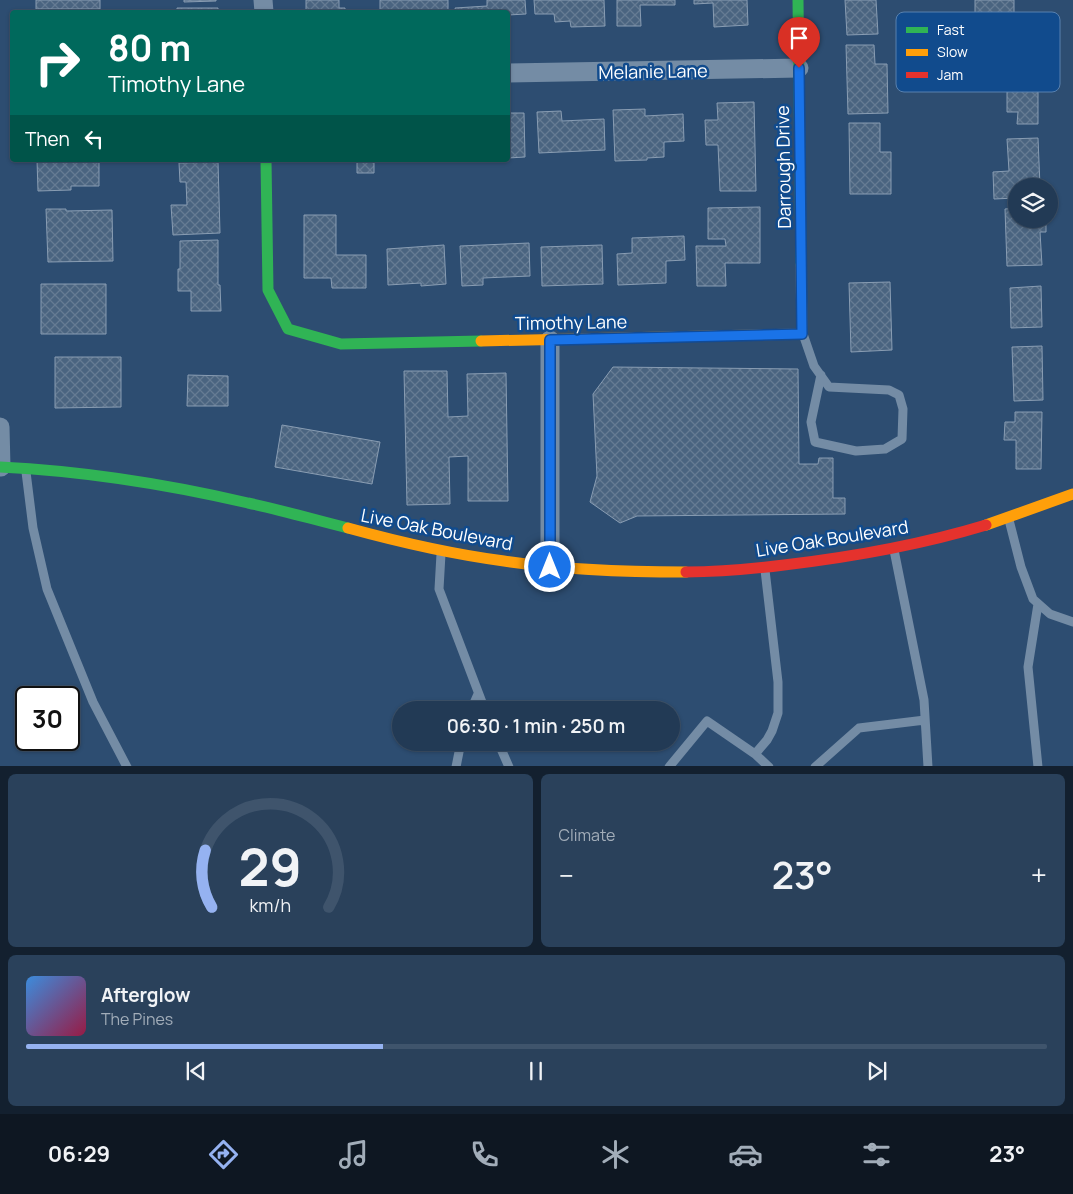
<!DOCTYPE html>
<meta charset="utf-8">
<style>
body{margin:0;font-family:Manrope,sans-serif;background:#2a415b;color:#f1f3f6;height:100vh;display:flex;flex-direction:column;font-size:19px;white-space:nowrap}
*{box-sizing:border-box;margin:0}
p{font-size:16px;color:#a2adb9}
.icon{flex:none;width:28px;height:28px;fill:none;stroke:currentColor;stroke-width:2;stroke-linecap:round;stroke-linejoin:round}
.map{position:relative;height:766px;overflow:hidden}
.drawer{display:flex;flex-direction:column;gap:8px;padding:8px;background:#13202f;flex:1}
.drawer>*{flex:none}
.guide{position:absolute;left:10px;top:10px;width:500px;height:152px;border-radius:5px;box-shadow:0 1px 4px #0004,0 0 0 1px #3f546c;background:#00695c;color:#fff;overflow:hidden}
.tools{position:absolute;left:1008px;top:178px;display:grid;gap:10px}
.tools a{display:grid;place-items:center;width:50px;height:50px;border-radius:50%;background:#223a55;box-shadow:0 1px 4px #0004,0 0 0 1px #3f546c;font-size:25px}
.speed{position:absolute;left:15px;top:686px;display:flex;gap:10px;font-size:25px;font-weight:700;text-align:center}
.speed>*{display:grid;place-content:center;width:65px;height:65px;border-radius:50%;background:#223a55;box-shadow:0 1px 4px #0004,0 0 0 1px #3f546c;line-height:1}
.speed .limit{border:2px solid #111;border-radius:8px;background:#fff;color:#111}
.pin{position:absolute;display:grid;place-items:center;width:42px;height:42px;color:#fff;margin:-51px -21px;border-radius:50% 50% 50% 0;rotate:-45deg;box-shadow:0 0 5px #0007}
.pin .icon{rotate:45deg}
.me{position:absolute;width:55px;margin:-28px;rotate:0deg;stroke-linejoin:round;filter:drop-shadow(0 0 4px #0008)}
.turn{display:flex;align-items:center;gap:18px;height:105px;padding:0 15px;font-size:22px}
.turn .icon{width:65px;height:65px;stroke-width:2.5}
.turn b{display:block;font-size:35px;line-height:42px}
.then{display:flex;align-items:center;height:48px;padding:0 15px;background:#0003;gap:10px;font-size:19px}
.big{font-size:38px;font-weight:600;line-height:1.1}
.drawer .tile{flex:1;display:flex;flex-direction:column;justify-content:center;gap:8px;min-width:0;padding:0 18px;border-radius:8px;background:#2a415b}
.drawer .dial{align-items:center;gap:0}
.dial svg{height:130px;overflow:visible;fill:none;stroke:#3f546c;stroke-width:7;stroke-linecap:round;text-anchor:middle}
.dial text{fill:#f1f3f6;stroke:none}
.song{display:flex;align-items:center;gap:15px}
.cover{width:60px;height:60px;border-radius:8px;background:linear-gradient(135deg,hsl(210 70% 55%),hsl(340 70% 35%))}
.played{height:5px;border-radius:2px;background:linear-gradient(90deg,#95b2f1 35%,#3f546c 35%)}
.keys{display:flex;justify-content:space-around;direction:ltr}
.heat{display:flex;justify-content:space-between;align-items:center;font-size:28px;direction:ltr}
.drawer .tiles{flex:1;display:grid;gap:8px;grid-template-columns:1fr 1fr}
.tile:last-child{grid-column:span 2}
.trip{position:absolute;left:392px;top:701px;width:288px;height:50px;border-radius:25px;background:#223a55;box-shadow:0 1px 4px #0004,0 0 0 1px #3f546c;font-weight:600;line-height:50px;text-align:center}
.tabs{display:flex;height:80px;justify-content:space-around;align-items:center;background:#0e1722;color:#a2adb9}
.tabs .icon{width:35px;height:35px}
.tabs .on{color:#95b2f1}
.tabs b{font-size:22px;color:#f1f3f6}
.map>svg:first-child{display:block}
</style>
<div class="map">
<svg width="1073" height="767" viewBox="0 0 1073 767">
<defs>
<pattern id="building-cross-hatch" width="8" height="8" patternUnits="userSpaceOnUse" patternTransform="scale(1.25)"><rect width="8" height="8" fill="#4a6480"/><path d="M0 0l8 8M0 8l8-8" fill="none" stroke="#657b93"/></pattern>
</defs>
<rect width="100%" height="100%" fill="#2d4d71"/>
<path fill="url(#building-cross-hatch)" stroke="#899db3" d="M36 0H100V9H36Z
M184 0H216V1L184 2Z
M306 0H339V8H345V12H306Z
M380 0H448V12H380Z
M487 0H525L526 14 508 15V12H456L455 8 487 6Z
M534 0H604L605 26 571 27 570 21 555 22 554 14H535Z
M617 0H675V5H640L641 26H617Z
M694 0H747L748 25 714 27 713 3 694 4Z
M845 0H876L878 34 847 35Z
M975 0H1014V16H1038L1039 51H993V19H975Z
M177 8H218V12H177Z
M846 45H874L875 64H887L888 113 848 114Z
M1000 71H1038V124H1017L1018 112H1007V85H1000Z
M754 102 756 191H720L718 145H706L705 120H718L717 103Z
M645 109V116L683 114 684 141 664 142V157L647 158V160L615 161 613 110Z
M561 111 562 121 604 119 605 150 539 153 537 112Z
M508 113H524L525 157 508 158Z
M849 123H880V152H891V194H850Z
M1038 138 1040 186H1016V198L994 199 993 172 1009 171 1007 139Z
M37 160H99V186H71V190L38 191Z
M357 160H374V173H357Z
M218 162 220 233 173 235 171 205H187L186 182H180L179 163Z
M760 207V263H725L726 286H697L696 246H726L725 239H708V208Z
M1016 208V219H1046V232H1040L1042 265 1007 266 1005 209Z
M46 209H66V211L112 210 113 261 48 262Z
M304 215H336V255H366V288H332L331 278H304Z
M684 236 685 260 666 261V283L618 285 617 254 632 253V238Z
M218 240V285H220L221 311H191V291H178V269H180V241Z
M529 243 530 276 483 278V285L462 286 460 246Z
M444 245 446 284 421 286V283L388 285 387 249Z
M602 245 603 284 542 286 541 247Z
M890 282 892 350 851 352 849 283Z
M41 284H106V334H41Z
M1041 286 1042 327 1011 328 1010 288Z
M1042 346 1043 400 1014 401 1012 347Z
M55 357H121V407L55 408Z
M613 367 798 369 799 464H818L819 458H833V498H845V514L637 516 620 523 590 502 597 476 593 394Z
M404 371H447L448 417 468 416 467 374 506 373 508 501H468V456L449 457 450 504 407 505Z
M188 375 228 376V406H187Z
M1015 412H1042L1041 469H1016V440H1004L1005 422H1015Z
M282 425 380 442 372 484 275 467Z"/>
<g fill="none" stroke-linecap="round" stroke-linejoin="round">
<path stroke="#748ca5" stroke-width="9" d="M803 334 814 366 829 387 889 390 899 395 903 409 902 439 885 449 856 451 815 442 811 422 821 375
M26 472 33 528 47 589 93 702 127 767
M1009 520 1021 567 1033 599 1050 614 1073 622
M894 550 924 700 928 767
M441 554 439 589 485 710
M1038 604 1028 667 1038 767
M471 710 478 694
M498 742 509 767
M755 754 767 740 772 731 778 713V682L765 570
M456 767 461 742
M669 767 707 721 755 754 769 767
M815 767 859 728 925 720"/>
<path stroke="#748ca5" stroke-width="19" d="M263 0 264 12
M508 73 799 68
M0 427 1 467
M550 567V340"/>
<path stroke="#30b455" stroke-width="11" d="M798 0 801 265
M266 160 268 290 288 329 341 344 481 341
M0 467C84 471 166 484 248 503 282 510 315 520 348 528"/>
<path stroke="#ff9f0a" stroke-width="11" d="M481 341 802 334 801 265
M986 525 1073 494
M348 528C399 542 451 554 504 561 564 570 625 572 686 572"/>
<path stroke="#e5322d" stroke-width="11" d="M686 572C718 572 752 569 784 565 852 557 920 545 986 525"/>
</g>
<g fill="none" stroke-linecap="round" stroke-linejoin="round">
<g stroke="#114b97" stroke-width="12">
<path id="route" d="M550 567V340L802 334 799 68"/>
</g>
<use href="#route" stroke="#1a73e8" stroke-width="9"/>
</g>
<g text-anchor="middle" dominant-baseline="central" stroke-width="5" stroke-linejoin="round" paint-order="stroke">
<g font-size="18" fill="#fff" stroke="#114b8d">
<text transform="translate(653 71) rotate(-1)">Melanie Lane</text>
<text transform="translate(783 167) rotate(-91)">Darrough Drive</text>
<text transform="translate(571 322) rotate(-1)">Timothy Lane</text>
<text transform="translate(437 529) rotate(11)">Live Oak Boulevard</text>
<text transform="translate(832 538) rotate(-9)">Live Oak Boulevard</text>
</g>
</g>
<rect x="896" y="12" width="164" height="80" rx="8" fill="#114b8d" stroke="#5881af" stroke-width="1"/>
<rect x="906" y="27" width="22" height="6" fill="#30b455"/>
<rect x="906" y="49" width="22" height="7" fill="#ff9f0a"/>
<rect x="906" y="72" width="22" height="6" fill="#e5322d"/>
<g font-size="14" fill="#fff">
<text x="937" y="35">Fast</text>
<text x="937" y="57">Slow</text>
<text x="937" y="80">Jam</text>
</g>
</svg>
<div class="tools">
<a><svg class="icon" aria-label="layers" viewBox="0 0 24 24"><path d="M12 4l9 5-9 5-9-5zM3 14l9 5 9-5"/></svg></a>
</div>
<div class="speed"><div class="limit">30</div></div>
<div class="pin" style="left:799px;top:68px;background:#d93025"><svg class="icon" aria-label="arrive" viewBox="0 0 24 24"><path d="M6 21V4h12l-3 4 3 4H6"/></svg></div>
<svg class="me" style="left:550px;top:567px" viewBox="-20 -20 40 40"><circle r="17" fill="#1a73e8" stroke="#fff" stroke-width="3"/><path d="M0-11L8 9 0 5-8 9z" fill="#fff"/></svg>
<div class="trip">06:30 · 1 min · 250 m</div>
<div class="guide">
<div class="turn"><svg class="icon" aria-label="right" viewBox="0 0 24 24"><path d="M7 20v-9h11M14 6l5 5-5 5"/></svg><div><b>80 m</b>Timothy Lane</div></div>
<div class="then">Then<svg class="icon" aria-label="left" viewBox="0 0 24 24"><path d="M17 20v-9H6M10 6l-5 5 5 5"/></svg></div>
</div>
</div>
<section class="drawer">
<div class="tiles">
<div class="tile dial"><svg viewBox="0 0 100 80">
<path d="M14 69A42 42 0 1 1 86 69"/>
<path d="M14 69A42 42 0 0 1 10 34" stroke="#95b2f1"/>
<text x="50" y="56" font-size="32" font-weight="700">29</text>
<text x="50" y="72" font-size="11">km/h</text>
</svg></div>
<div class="tile"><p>Climate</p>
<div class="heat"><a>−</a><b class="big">23°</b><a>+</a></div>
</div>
<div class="tile">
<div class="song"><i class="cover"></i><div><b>Afterglow</b><p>The Pines</p></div></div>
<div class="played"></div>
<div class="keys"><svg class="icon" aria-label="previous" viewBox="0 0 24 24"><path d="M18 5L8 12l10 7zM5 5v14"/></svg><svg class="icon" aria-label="pause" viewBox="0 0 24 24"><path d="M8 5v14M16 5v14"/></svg><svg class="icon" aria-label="next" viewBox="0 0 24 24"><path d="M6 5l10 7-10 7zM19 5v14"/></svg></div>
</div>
</div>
</section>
<nav class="tabs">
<b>06:29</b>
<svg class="icon on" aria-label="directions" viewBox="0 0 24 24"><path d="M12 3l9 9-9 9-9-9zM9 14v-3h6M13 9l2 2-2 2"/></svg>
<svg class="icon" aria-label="music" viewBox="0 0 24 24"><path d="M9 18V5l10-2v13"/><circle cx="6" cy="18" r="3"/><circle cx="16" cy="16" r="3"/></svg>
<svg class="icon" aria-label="phone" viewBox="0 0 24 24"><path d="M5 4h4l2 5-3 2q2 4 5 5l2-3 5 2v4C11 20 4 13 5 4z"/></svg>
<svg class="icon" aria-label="climate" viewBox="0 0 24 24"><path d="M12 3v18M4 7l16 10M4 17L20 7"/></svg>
<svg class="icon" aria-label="car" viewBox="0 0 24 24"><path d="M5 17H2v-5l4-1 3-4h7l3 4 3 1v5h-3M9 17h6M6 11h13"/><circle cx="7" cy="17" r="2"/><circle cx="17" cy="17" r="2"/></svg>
<svg class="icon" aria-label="filters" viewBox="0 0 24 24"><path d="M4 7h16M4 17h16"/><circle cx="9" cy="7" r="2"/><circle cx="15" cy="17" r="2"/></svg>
<b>23°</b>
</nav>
